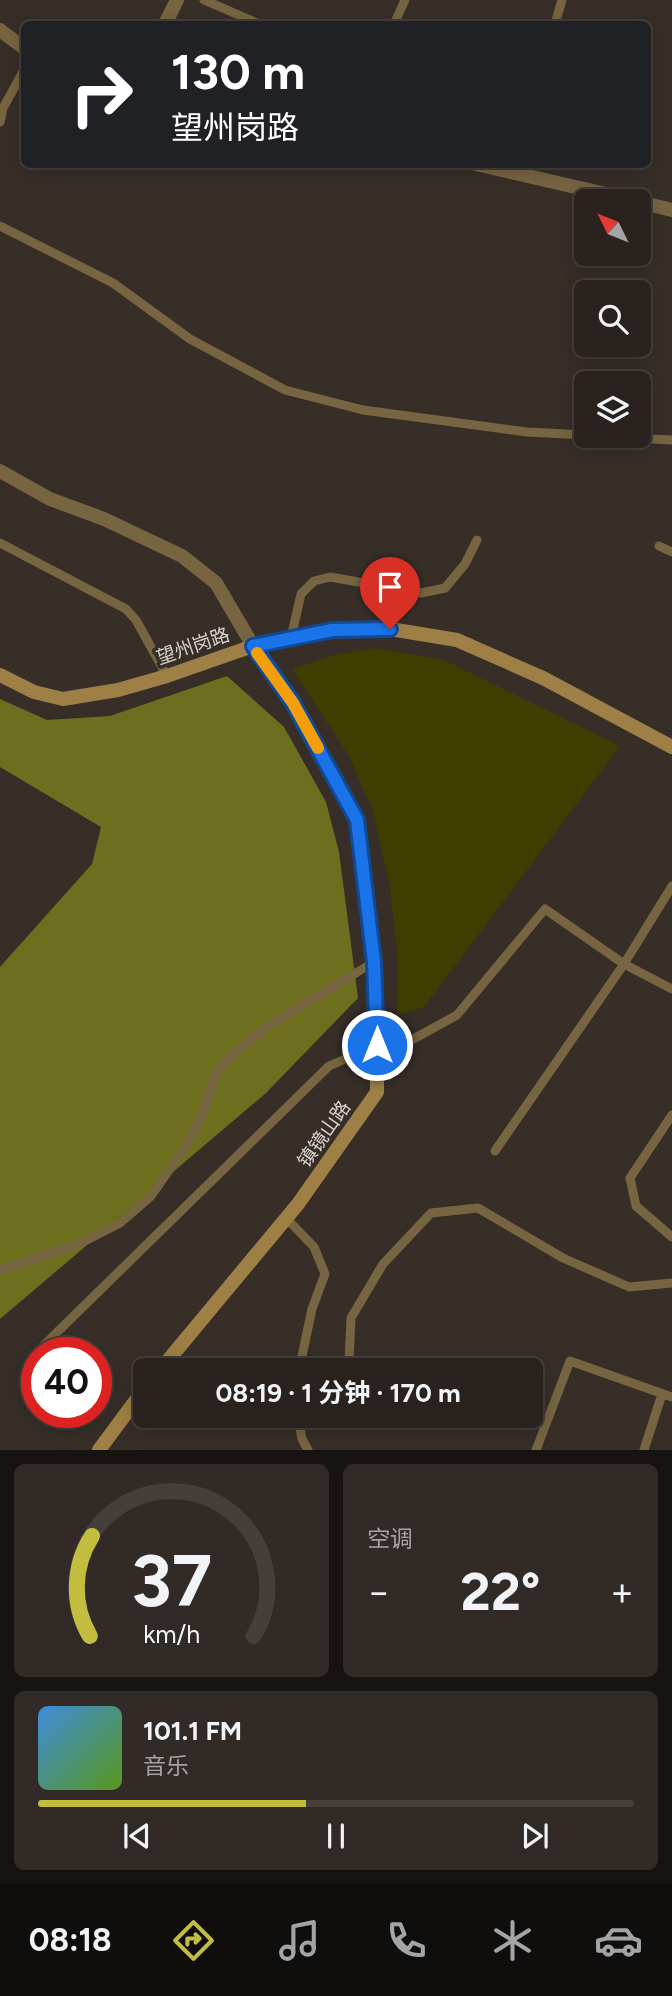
<!DOCTYPE html>
<html lang="zh">
<meta charset="utf-8">
<style>
body{margin:0;font-family:Figtree,"Noto Sans SC",sans-serif;background:#312a27;color:#f1f3f6;height:100vh;display:flex;flex-direction:column;font-size:26px;white-space:nowrap}
*{box-sizing:border-box;margin:0}
p{font-size:23px;color:#a5a4a4}
.icon{flex:none;width:38px;height:38px;fill:none;stroke:currentColor;stroke-width:2;stroke-linecap:round;stroke-linejoin:round}
.map{position:relative;height:1450px;overflow:hidden}
.sheet{display:flex;flex-direction:column;gap:14px;padding:14px;background:#171310;flex:1}
.sheet>*{flex:none}
.guide{position:absolute;left:21px;top:21px;width:630px;height:147px;border-radius:10px;box-shadow:0 4px 18px #0003,0 0 0 2px #453f3c;background:#202124;color:#fff;overflow:hidden}
.needle{width:46px;rotate:313deg}
.fabs{position:absolute;left:574px;top:189px;display:grid;gap:14px}
.fabs a{display:grid;place-items:center;width:77px;height:77px;border-radius:10px;background:#29221e;box-shadow:0 4px 18px #0003,0 0 0 2px #453f3c;font-size:35px}
.speed{position:absolute;left:21px;top:1337px;display:flex;gap:14px;font-size:35px;font-weight:700;text-align:center}
.speed>*{display:grid;place-content:center;width:91px;height:91px;border-radius:50%;background:#29221e;box-shadow:0 4px 18px #0003,0 0 0 2px #453f3c;line-height:1}
.speed .limit{border:10px solid #d22;background:#fff;color:#111}
.pin{position:absolute;display:grid;place-items:center;width:60px;height:60px;color:#fff;margin:-72px -30px;border-radius:50% 50% 50% 0;rotate:-45deg;box-shadow:0 0 7px #0007}
.pin .icon{rotate:45deg}
.me{position:absolute;width:77px;margin:-38px;rotate:0deg;stroke-linejoin:round;filter:drop-shadow(0 0 5px #0008)}
.turn{display:flex;align-items:center;gap:24px;height:147px;padding:0 35px;font-size:32px}
.turn .icon{width:91px;height:91px;stroke-width:2.5}
.turn b{display:block;font-size:49px;line-height:60px}
.big{font-size:52px;font-weight:700;line-height:1.1}
.sheet .card{flex:1;display:flex;flex-direction:column;justify-content:center;gap:10px;min-width:0;padding:0 24px;border-radius:10px;background:#312a27}
.sheet .dial{align-items:center;gap:0}
.dial svg{height:182px;overflow:visible;fill:none;stroke:#453f3c;stroke-width:7;stroke-linecap:round;text-anchor:middle}
.dial text{fill:#f1f3f6;stroke:none}
.song{display:flex;align-items:center;gap:21px}
.cover{width:84px;height:84px;border-radius:10px;background:linear-gradient(135deg,hsl(210 70% 55%),hsl(90 70% 35%))}
.played{height:7px;border-radius:4px;background:linear-gradient(90deg,#c3bd3f 45%,#453f3c 45%)}
.keys{display:flex;justify-content:space-around;direction:ltr}
.heat{display:flex;justify-content:space-between;align-items:center;font-size:38px;direction:ltr}
.sheet .tiles{flex:1;display:grid;gap:14px;grid-template-columns:1fr 1fr}
.card:last-child{grid-column:span 2}
.trip{position:absolute;left:133px;top:1358px;width:410px;height:70px;border-radius:10px;background:#29221e;box-shadow:0 4px 18px #0003,0 0 0 2px #453f3c;font-weight:700;line-height:70px;text-align:center}
.tab-bar{display:flex;height:112px;justify-content:space-around;align-items:center;background:#100e0c;color:#a5a4a4}
.tab-bar .icon{width:49px;height:49px}
.tab-bar .on{color:#c3bd3f}
.tab-bar b{font-size:32px;color:#f1f3f6}
.map>svg:first-child{display:block}
</style>
<div class="map">
<svg width="672" height="1450" viewBox="0 0 672 1450">
<rect width="100%" height="100%" fill="#372e28"/>
<path fill="#3d3e00" d="M375 648 444 660 620 746 424 1007 397 1016 398 959 389 881 372 809 349 756 292 669 334 655Z"/>
<path fill="#6d6f1e" d="M227 676 284 727 326 802 339 852 358 998 266 1093 0 1319V967L92 864 101 827 0 767V699L47 720 110 716Z"/>
<g fill="none" stroke-linecap="round" stroke-linejoin="round">
<path stroke="#776441" stroke-width="9" d="M204 0 259 24
M394 24 405 0
M555 24 562 0
M0 122 3 108 24 70
M0 226 113 283 190 339 285 390 363 410 527 432 586 435
M592 436 672 440
M0 543 126 609 136 620 167 676
M659 546 672 552
M291 638 301 594 314 581 330 577 421 593 445 588 465 564 477 540
M672 1115 630 1178 636 1206 672 1237
M495 1151 624 964 672 886
M287 1219 314 1247 325 1274 312 1309 299 1370
M0 1270 79 1244 120 1223 151 1196 184 1149 202 1116 217 1071 232 1055 273 1023 374 962
M43 1346 329 1066 377 1045 408 1042 457 1015 545 909 624 964 672 989
M356 1370 349 1361 351 1318 383 1264 431 1213 478 1208 563 1258 629 1287 672 1283
M298 1416 302 1439 308 1450
M536 1450 570 1361 672 1397
M644 1450 662 1394"/>
<path stroke="#776441" stroke-width="14" d="M165 24 177 0
M0 30 24 48
M476 164 636 201
M639 202 672 210
M0 471 50 499 104 519 182 556 216 583 253 646"/>
<path stroke="#9e8046" stroke-width="14" d="M0 675 34 692 63 699 118 690 167 676 253 646 332 630 390 629 457 640 543 678 672 747
M160 1370 298 1204 377 1092V1014L374 962 357 820 293 703 253 646
M99 1450 145 1388"/>
</g>
<g fill="none" stroke-linecap="round" stroke-linejoin="round">
<g stroke="#114b97" stroke-width="18">
<path id="route" d="M377 1045 374 962 357 820 293 703 253 646 332 630 390 629"/>
</g>
<use href="#route" stroke="#1a73e8" stroke-width="12"/>
<path stroke="#f59e0b" stroke-width="12" d="M257 653 293 703 318 748"/>
</g>
<g text-anchor="middle" dominant-baseline="central" stroke-width="7" stroke-linejoin="round" paint-order="stroke">
<g font-size="19" fill="#d8d2ce" stroke="#372e28">
<text transform="translate(193 646) rotate(-19)">望州岗路</text>
<text transform="translate(324 1134) rotate(-55)">镇镜山路</text>
</g>
</g>
</svg>
<div class="fabs">
<a><svg class="needle" viewBox="-14 -14 28 28"><path d="M0-13l5 13h-10z" fill="#e53935"/><path d="M0 13l5-13h-10z" fill="#a5a4a4"/></svg></a>
<a><svg class="icon" aria-label="search" viewBox="0 0 24 24"><circle cx="10" cy="10" r="6"/><path d="M15 15l6 6"/></svg></a>
<a><svg class="icon" aria-label="layers" viewBox="0 0 24 24"><path d="M12 4l9 5-9 5-9-5zM3 14l9 5 9-5"/></svg></a>
</div>
<div class="speed"><div class="limit">40</div></div>
<div class="pin" style="left:390px;top:629px;background:#d93025"><svg class="icon" aria-label="arrive" viewBox="0 0 24 24"><path d="M6 21V4h12l-3 4 3 4H6"/></svg></div>
<svg class="me" style="left:377px;top:1045px" viewBox="-20 -20 40 40"><circle r="17" fill="#1a73e8" stroke="#fff" stroke-width="3"/><path d="M0-11L8 9 0 5-8 9z" fill="#fff"/></svg>
<div class="trip">08:19 · 1 分钟 · 170 m</div>
<div class="guide">
<div class="turn"><svg class="icon" aria-label="right" viewBox="0 0 24 24"><path d="M7 20v-9h11M14 6l5 5-5 5"/></svg><div><b>130 m</b>望州岗路</div></div>
</div>
</div>
<section class="sheet">
<div class="tiles">
<div class="card dial"><svg viewBox="0 0 100 80">
<path d="M14 69A42 42 0 1 1 86 69"/>
<path d="M14 69A42 42 0 0 1 15 25" stroke="#c3bd3f"/>
<text x="50" y="56" font-size="32" font-weight="700">37</text>
<text x="50" y="72" font-size="11">km/h</text>
</svg></div>
<div class="card"><p>空调</p>
<div class="heat"><a>−</a><b class="big">22°</b><a>+</a></div>
</div>
<div class="card">
<div class="song"><i class="cover"></i><div><b>101.1 FM</b><p>音乐</p></div></div>
<div class="played"></div>
<div class="keys"><svg class="icon" aria-label="previous" viewBox="0 0 24 24"><path d="M18 5L8 12l10 7zM5 5v14"/></svg><svg class="icon" aria-label="pause" viewBox="0 0 24 24"><path d="M8 5v14M16 5v14"/></svg><svg class="icon" aria-label="next" viewBox="0 0 24 24"><path d="M6 5l10 7-10 7zM19 5v14"/></svg></div>
</div>
</div>
</section>
<nav class="tab-bar">
<b>08:18</b>
<svg class="icon on" aria-label="directions" viewBox="0 0 24 24"><path d="M12 3l9 9-9 9-9-9zM9 14v-3h6M13 9l2 2-2 2"/></svg>
<svg class="icon" aria-label="music" viewBox="0 0 24 24"><path d="M9 18V5l10-2v13"/><circle cx="6" cy="18" r="3"/><circle cx="16" cy="16" r="3"/></svg>
<svg class="icon" aria-label="phone" viewBox="0 0 24 24"><path d="M5 4h4l2 5-3 2q2 4 5 5l2-3 5 2v4C11 20 4 13 5 4z"/></svg>
<svg class="icon" aria-label="climate" viewBox="0 0 24 24"><path d="M12 3v18M4 7l16 10M4 17L20 7"/></svg>
<svg class="icon" aria-label="car" viewBox="0 0 24 24"><path d="M5 17H2v-5l4-1 3-4h7l3 4 3 1v5h-3M9 17h6M6 11h13"/><circle cx="7" cy="17" r="2"/><circle cx="17" cy="17" r="2"/></svg>
</nav>
